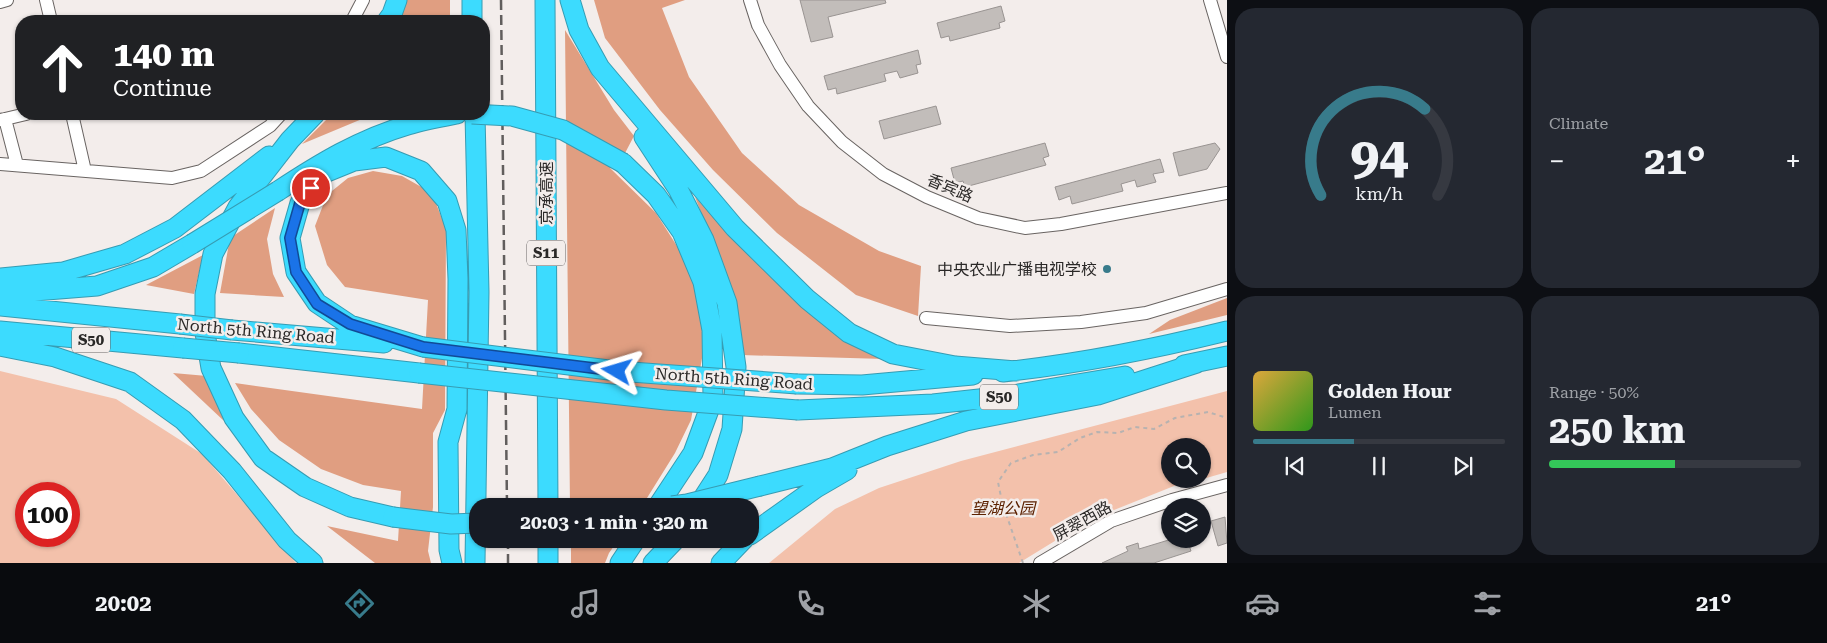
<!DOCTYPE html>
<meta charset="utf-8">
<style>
body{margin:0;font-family:"Roboto Serif","Noto Sans SC",serif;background:#242831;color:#f1f3f6;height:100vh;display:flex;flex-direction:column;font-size:19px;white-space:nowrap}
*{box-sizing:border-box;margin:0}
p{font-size:16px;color:#9ea1a6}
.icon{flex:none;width:28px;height:28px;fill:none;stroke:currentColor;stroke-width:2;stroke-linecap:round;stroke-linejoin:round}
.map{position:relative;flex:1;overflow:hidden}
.details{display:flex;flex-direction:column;gap:8px;padding:8px;background:#0d0f14;width:600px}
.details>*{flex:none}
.hud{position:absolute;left:15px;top:15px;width:475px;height:105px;border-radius:20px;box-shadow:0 1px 4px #0004;background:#202124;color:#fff;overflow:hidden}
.tools{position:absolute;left:1161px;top:438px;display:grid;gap:10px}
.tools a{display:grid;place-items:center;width:50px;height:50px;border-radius:50%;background:#171b24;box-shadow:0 1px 4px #0004;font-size:25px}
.speed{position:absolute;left:15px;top:482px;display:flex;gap:10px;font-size:25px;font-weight:700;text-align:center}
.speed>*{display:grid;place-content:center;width:65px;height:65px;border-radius:50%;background:#171b24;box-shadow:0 1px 4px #0004;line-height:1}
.speed .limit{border:8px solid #d22;background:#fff;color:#111}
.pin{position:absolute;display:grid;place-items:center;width:42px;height:42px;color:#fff;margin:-21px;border:2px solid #fff;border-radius:50%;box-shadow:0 1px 5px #0007}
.me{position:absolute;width:55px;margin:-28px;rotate:277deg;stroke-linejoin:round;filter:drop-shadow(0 0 4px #0008)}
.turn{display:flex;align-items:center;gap:18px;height:105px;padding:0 15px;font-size:22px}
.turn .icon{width:65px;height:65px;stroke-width:2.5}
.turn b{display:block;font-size:35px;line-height:42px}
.big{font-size:38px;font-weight:700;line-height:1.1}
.details .widget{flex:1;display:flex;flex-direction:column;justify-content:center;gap:8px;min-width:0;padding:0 18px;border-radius:20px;background:#242831}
.details .dial{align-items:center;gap:0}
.dial svg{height:130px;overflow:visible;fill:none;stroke:#363941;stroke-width:7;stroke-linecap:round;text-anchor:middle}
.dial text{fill:#f1f3f6;stroke:none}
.song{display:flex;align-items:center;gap:15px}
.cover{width:60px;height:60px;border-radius:8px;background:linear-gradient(135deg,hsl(40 70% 55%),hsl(110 70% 35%))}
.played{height:5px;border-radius:2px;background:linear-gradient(90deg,#387b8b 40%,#363941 40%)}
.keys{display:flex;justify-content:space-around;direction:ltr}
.heat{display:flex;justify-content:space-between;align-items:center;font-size:28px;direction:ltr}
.charge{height:8px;border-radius:4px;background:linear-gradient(90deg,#34c759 50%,#363941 0)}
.details .tiles{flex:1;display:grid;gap:8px;grid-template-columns:repeat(2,1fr)}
.trip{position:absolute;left:469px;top:498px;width:290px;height:50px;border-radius:20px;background:#171b24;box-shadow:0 1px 4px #0004;font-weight:700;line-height:50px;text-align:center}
.dock{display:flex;height:80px;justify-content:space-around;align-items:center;background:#090b0e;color:#9ea1a6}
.dock .icon{width:35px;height:35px}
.dock .on{color:#387b8b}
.dock b{font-size:22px;color:#f1f3f6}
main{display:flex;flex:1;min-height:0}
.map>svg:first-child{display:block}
</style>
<main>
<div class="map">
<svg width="1227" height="563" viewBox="0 0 1227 563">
<rect width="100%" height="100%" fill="#f3edeb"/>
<path fill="#f3c1ab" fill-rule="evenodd" d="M0 371 116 399 202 454 296 563H0ZM26 494H69V536H26Z
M1227 391V472L1203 479 1202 446H1170V479H1202L1174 486 1089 520 1019 563H769L835 509 879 488 961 461Z"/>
<path fill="#e09e81" d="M407 0H450V21H400Z
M594 0H685L662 8 689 77 742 153 799 205 879 251 921 266 918 316 856 295 777 233 713 170 660 110 605 38Z
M565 30 614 110 634 136 624 155 610 168 656 213 682 254 701 301 704 347 691 420 675 453 642 506H570Z
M332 114H374L302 144Z
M373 171 402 176 432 193 446 229 445 410 433 433V507L428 551 431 563H375L327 526 398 541 401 491 363 485 321 469 279 440 251 409 235 383 422 409 428 300 345 287 327 265 315 226 327 195 348 178Z
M695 197 753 260 779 282 885 359 741 355 722 267Z
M275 208 267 239 273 274 284 297 220 293 230 238Z
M203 255 194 294 146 285Z
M1227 298V315L1149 334 1170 320Z
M173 373 207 376 224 421Z
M571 539H619L609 553 605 563H571Z"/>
<path fill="#c2bdba" stroke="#999492" d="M800 0H885L886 3 828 17 833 37 811 42Z
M1001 6 1005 21 999 23 1000 28 950 41 949 36 941 38 937 23Z
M918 50 921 64 916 65 918 73 900 78 897 71 884 74 886 81 837 94 836 88 828 90 824 76Z
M936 106 941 124 884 139 879 121Z
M1045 143 1049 156 1043 158 1046 165 965 187 963 181 955 183 951 168Z
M1215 143 1220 149 1207 169 1179 176 1173 153Z
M1160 159 1164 172 1153 174 1156 182 1137 187 1135 180 1121 184 1123 191 1072 204 1070 196 1059 200 1055 187Z
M1225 517 1227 543 1218 546 1211 521Z
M1172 539H1187L1191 551 1154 563H1102L1128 551 1126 547 1138 543 1139 549Z"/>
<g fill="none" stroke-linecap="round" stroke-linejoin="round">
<g stroke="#696462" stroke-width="14">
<path id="minor" d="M46 0 51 21
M750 0 758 25 780 65 808 106 842 142 883 174 927 197 978 218 1025 228 1061 224 1227 193
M1210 0 1227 57
M0 2 7 0
M352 21 363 0
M72 114 85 171
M5 119 26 114
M0 120 5 119 17 165
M0 164 172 178 201 171 270 126 281 114
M926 318 1010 326 1081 322 1146 313 1227 289
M1040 563 1111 521 1172 500 1227 485"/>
</g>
<g stroke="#369cb3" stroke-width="21">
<path id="highway" d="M472 0V21
M545 0 548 506
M570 0 579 30 600 68 735 228 807 299 849 333 893 354 955 366 1016 371
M387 21 392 14 397 0
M315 114 290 140 238 207 213 254 205 294V333L211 368 234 418 263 458 305 487 350 507 393 517
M475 114 479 292 475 563
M644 137 678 189 704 240 727 303 736 367 732 429 718 475 698 506
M623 163 656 195 682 232 703 282 712 330 713 399 693 453 658 506
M278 191C319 164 360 139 408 125 424 120 441 117 457 114
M0 278 63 272 125 254 175 228 269 156
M0 292 34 291 97 286 153 267 192 244
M0 306 180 324
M232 330 384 343
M0 331 183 348
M0 346 55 357 130 382 183 420 232 471 287 540 313 563
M423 347 350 325 317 303 296 272 290 238 300 203 322 174 354 161 386 157 421 171 447 201 456 230 458 279 457 409 448 442 449 550 452 563
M239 353 419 373
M1184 365 1227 356
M1003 372C1078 364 1154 349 1227 331
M797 384 862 385 973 375
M798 410 933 404 1007 396 1125 376
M760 486 832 468 887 446 966 421 1098 395 1197 363
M750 535 816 488 847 470
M548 539V563
M620 563 636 539
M653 563 676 539
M721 563 744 539"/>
</g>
<path stroke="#b7b2b0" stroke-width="2" stroke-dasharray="4 4" stroke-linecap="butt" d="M1023 563 1002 502 998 482 1011 463 1033 455 1058 452 1080 438 1097 432 1118 433 1135 427 1154 429 1175 418 1208 412 1227 418"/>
<use href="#minor" stroke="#fff" stroke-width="12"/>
<use href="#highway" stroke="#3cdbfe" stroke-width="19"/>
<path stroke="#615e5d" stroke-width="2.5" stroke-dasharray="10 5" stroke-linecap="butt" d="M501 0 507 506
M508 539V563"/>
<g stroke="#369cb3" stroke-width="21" stroke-linecap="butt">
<path id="highway-bridge" d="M472 114 512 116 563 130 623 163
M192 244 278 191
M180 324 232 330
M423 347 617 371 797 384
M183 348 239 353
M419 373 666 400 798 410
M672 506 687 504 760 486
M393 517 451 524 478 523"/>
</g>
<use href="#highway-bridge" stroke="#3cdbfe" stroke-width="19"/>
</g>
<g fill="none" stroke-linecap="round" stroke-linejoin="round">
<g stroke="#114b97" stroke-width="12">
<path id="route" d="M311 188 300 203 290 238 296 272 317 304 350 324 423 347 617 371"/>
</g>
<use href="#route" stroke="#1a73e8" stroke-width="9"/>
</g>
<circle fill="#387b8b" stroke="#f3edeb" stroke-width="2" cx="1107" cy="269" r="5"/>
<g text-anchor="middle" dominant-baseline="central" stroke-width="5" stroke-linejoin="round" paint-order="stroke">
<g fill="#f3edeb" stroke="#666362" stroke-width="1">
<rect x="527" y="240.5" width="38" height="25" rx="4"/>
<rect x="72" y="327.5" width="38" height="25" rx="4"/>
<rect x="980" y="384.5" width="38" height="25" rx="4"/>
</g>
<g font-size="15" font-weight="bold" fill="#2a2827">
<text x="546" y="253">S11</text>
<text x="91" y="340">S50</text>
<text x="999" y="397">S50</text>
</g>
<g font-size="16" fill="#2a2827" stroke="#f3edeb">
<text transform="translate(950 188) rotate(23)">香宾路</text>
<text transform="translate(546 193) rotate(-90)">京承高速</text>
<text transform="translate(256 331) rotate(5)">North 5th Ring Road</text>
<text transform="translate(734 379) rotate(4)">North 5th Ring Road</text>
<text transform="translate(1082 521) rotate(-29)">屏翠西路</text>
</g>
<g font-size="16" fill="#2a2827" stroke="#f3edeb" text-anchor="end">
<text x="1097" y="269">中央农业广播电视学校</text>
</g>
<g font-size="16" font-style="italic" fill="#5c2100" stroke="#f3edeb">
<text x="1003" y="508">望湖公园</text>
</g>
</g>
</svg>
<div class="tools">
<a><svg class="icon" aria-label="search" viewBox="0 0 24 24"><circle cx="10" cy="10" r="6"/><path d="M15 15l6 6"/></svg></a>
<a><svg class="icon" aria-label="layers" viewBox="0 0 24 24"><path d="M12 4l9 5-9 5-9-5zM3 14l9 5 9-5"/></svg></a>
</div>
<div class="speed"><div class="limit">100</div></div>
<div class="pin" style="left:311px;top:188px;background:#d93025"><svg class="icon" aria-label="arrive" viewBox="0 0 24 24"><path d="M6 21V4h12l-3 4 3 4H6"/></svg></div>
<svg class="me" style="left:617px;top:371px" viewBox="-20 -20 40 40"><path d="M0-17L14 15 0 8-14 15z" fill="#1a73e8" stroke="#fff" stroke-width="4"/></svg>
<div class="trip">20:03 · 1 min · 320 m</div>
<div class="hud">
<div class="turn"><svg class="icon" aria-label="ahead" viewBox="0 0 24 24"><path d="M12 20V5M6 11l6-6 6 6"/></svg><div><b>140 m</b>Continue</div></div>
</div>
</div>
<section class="details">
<div class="tiles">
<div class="widget dial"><svg viewBox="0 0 100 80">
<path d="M14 69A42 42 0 1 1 86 69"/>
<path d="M14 69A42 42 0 0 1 78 16" stroke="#387b8b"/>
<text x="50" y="56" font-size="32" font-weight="700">94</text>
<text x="50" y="72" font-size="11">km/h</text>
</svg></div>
<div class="widget"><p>Climate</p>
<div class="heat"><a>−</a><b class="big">21°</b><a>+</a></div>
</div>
<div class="widget">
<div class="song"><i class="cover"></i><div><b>Golden Hour</b><p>Lumen</p></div></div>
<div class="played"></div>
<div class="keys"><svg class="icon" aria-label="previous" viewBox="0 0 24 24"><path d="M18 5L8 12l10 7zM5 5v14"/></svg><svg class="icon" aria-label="pause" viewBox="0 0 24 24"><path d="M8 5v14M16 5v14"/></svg><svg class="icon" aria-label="next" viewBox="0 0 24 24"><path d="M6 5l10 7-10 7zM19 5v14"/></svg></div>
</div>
<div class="widget"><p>Range · 50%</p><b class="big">250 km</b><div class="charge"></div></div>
</div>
</section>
</main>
<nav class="dock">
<b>20:02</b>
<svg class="icon on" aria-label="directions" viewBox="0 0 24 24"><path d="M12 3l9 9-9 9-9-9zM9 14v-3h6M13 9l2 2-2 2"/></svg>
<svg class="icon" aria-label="music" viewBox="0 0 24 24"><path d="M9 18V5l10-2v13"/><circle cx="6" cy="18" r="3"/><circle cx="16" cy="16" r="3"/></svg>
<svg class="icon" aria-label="phone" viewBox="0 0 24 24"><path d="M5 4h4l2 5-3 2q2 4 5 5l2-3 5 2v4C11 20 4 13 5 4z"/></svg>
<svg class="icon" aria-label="climate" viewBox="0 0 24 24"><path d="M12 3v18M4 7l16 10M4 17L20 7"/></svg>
<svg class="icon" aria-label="car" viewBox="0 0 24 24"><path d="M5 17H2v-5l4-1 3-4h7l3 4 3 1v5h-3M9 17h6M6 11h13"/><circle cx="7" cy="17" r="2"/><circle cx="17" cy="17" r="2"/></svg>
<svg class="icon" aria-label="filters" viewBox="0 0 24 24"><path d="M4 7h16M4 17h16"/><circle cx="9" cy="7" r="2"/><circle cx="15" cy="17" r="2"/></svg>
<b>21°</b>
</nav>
